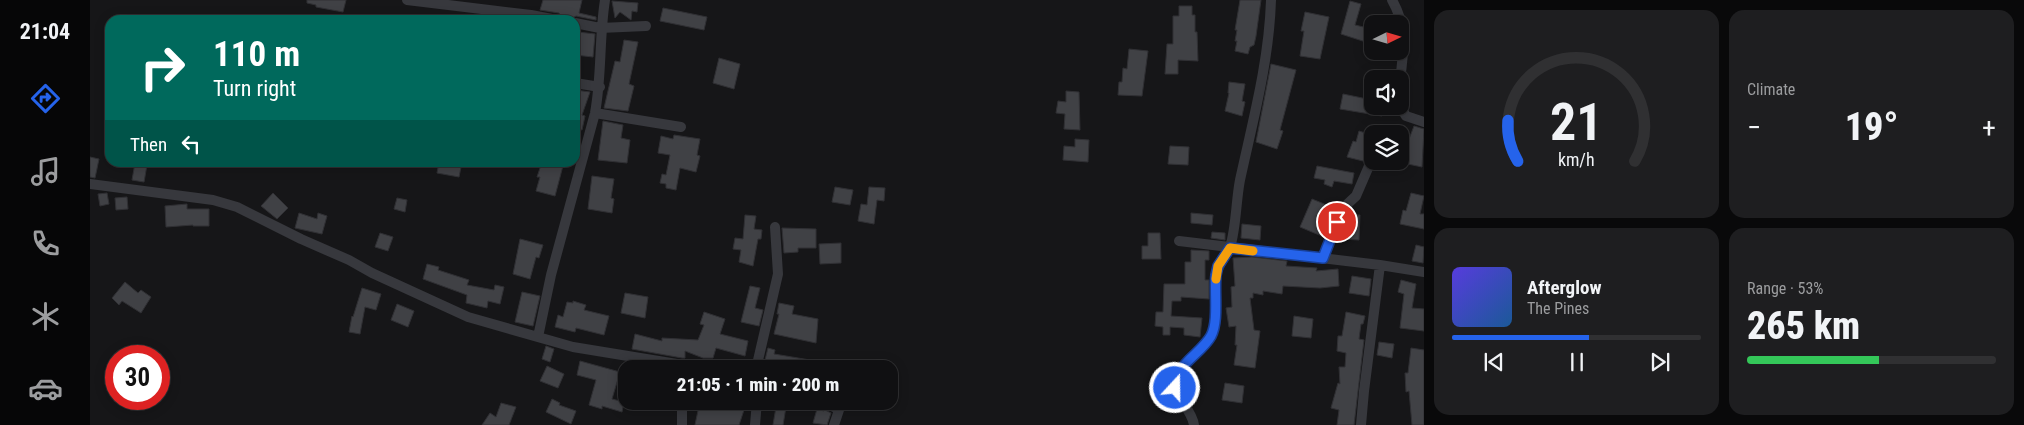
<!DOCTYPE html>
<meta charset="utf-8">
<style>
body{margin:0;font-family:"Roboto Condensed",sans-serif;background:#1e1e20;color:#f1f3f6;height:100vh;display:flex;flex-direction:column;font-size:19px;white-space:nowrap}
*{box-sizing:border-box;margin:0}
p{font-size:16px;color:#9c9d9f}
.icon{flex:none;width:28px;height:28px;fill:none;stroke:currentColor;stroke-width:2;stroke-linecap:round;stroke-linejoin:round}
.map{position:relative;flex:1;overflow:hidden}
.drawer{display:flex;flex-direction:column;gap:10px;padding:10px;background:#09090a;width:600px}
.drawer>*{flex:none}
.top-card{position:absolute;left:15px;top:15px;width:475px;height:152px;border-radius:15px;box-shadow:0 2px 12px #0003,0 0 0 1px #303032;background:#00695c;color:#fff;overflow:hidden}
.needle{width:32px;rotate:85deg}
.fabs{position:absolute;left:1274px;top:15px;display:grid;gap:10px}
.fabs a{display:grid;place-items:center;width:45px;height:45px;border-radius:10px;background:#101012;box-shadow:0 2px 12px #0003,0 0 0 1px #303032;font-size:25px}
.speed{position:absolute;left:15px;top:345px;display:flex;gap:10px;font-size:25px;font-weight:700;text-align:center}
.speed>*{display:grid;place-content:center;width:65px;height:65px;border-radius:50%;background:#101012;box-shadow:0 2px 12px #0003,0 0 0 1px #303032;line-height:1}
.speed .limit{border:8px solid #d22;background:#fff;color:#111}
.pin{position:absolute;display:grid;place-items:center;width:42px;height:42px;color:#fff;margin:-21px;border:2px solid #fff;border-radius:50%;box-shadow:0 1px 5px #0007}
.me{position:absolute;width:55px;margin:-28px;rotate:21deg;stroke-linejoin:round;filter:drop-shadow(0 0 4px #0008)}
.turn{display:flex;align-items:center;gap:18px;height:105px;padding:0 25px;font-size:22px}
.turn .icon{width:65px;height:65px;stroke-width:2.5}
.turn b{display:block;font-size:35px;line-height:42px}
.then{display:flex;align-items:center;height:48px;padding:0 25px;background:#0003;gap:10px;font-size:19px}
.big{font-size:38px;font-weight:800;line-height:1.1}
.drawer .tile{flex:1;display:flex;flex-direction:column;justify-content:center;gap:8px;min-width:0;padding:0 18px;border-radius:15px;background:#1e1e20}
.drawer .dial{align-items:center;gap:0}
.dial svg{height:130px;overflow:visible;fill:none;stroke:#303032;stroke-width:7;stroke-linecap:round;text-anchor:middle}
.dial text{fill:#f1f3f6;stroke:none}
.song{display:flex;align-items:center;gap:15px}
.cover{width:60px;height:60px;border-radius:8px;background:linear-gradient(135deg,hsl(250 70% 55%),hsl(210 70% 35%))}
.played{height:5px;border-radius:2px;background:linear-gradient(90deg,#2563eb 55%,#303032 55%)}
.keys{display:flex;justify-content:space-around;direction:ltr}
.heat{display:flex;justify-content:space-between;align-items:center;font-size:28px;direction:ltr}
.charge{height:8px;border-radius:4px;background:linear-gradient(90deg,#34c759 53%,#303032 0)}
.drawer .tiles{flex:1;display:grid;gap:10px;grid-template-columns:repeat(2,1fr)}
.trip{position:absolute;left:528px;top:360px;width:280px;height:50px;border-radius:15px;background:#101012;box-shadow:0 2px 12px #0003,0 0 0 1px #303032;font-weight:800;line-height:50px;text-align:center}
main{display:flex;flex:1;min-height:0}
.tab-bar{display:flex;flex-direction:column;width:90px;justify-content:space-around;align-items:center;background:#060607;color:#9c9d9f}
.tab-bar .icon{width:35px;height:35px}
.tab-bar .current{color:#2563eb}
.tab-bar b{font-size:22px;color:#f1f3f6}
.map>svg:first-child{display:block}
</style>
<main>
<nav class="tab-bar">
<b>21:04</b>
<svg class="icon current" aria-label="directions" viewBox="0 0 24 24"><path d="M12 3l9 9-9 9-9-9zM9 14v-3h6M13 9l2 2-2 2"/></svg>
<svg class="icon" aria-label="music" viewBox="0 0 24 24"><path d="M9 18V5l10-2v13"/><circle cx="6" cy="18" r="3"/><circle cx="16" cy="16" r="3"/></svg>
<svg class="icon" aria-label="phone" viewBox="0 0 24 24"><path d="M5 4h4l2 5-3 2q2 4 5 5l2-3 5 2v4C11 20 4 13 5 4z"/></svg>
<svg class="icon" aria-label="climate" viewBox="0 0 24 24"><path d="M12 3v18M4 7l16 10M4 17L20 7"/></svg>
<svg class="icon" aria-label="car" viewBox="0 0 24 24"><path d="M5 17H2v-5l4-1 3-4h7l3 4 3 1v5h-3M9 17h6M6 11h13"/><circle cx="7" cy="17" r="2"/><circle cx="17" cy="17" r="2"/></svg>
</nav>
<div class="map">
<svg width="1334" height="425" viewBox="0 0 1334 425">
<rect width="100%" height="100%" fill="#161618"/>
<path fill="#404145" stroke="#303034" d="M217 0H256L253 12 226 7V5L217 3Z
M453 0H492L489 13 506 17V20L486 16 479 20 474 19 469 13 450 10Z
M1150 0H1171L1166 36 1164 45 1160 47 1158 54 1145 51 1147 41H1145L1147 30H1145Z
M522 1 548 3 547 12 542 11 541 20 530 12 525 18Z
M1260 1 1271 4 1265 25 1282 29V44L1251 34Z
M1089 6H1102V15H1105V32H1107L1108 61 1088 60V74H1075L1077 44H1083V16H1089Z
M573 8 617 17 614 30 570 21Z
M1215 12 1239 17 1230 59 1210 56 1214 31H1211Z
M485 30 489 31 488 32 505 34 503 57 485 55Z
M534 40 548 42 539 84 544 86 538 111 514 108 525 61 530 62Z
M1039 49 1058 51 1052 96 1028 95 1029 82H1032L1033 68 1037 69Z
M629 58 650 64 644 89 623 83Z
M1181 64 1206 70 1190 130 1193 131 1187 149 1166 142Z
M1139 82 1155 84 1152 101 1155 102 1152 116 1135 111 1139 93H1138Z
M485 90 500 92 492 115 495 116 492 130 488 129 487 133H485Z
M976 91 989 92 990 130 974 129 975 114 966 113 968 101 976 102Z
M1253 94 1282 100V106H1294L1292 116 1250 109Z
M513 121 533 125 531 138 540 140 537 163 508 160Z
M1324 126 1334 129 1332 167 1313 163 1316 147Z
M1269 131 1282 135 1279 153 1273 161 1257 157 1263 141 1266 142Z
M584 135 610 139 607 155 610 156 606 172 590 168 586 190 576 188V184L570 183 572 174 576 175 580 155 568 153 571 136 583 139Z
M985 139 999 140 998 162 973 160 974 146 985 147Z
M1080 146 1099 147 1098 165 1078 164Z
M0 157 9 159 5 178 0 177Z
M349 162H372L369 177 347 173Z
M452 162H474L465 196 446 191 450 177H447Z
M45 163 57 165 54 182 42 180Z
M1227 166 1264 173 1262 184 1244 181 1242 187 1234 184 1235 180 1224 178Z
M502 176 524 179 521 198 524 199 522 213 498 209Z
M745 187 763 190 760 205 742 202Z
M779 187 795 188 794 201 787 200 784 224 768 221 771 204 777 205Z
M17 193 19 204 10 206 8 194Z
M183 193 198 208 187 219 171 206Z
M1321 193 1334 196 1330 214H1334V229L1310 224 1313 210 1316 211Z
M37 197 38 209 26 210 25 198Z
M307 198 317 200 315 212 304 209Z
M1222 199 1244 208 1234 237 1210 227Z
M97 204V209H119V226H103V225L76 227 75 206Z
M209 213 227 219 228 213 237 216 232 234 205 228Z
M1101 213 1123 215 1122 225 1101 223Z
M655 215 666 216 664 229 672 230 671 239H668L663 266 649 262 651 250 643 249 645 238 653 239Z
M1257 215H1270L1269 240 1251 239V231Z
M1152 224 1171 226 1170 240 1151 238Z
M692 228 726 229V248H708V252L694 253Z
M1122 232 1135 233V240L1121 238Z
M290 233 303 237 298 251 285 247Z
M1058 233H1070L1071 259H1052V246H1058Z
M430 239 453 245 449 258 446 257 440 279 423 274Z
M751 243V263L730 264 729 244Z
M1326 245 1334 247 1333 263 1322 261Z
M1101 250 1119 251V260H1115V280H1119V299L1091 297V301H1082L1081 316 1112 318 1110 337 1094 335V328L1080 327V335H1073V327L1065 326 1066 312H1073L1074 284H1095V262H1101Z
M1162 257 1197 261 1196 266 1227 268 1226 271 1248 269 1249 286 1230 288 1193 286 1192 294 1173 291V295L1163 293V298H1160L1164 330 1170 331 1165 368 1144 365 1147 345H1145L1146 326 1139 327 1136 308 1142 307 1141 287 1145 286 1143 258Z
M337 264 349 267 348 270 379 280 377 285 404 290 405 285 414 287 410 304 398 301 397 308 376 303 377 295 333 279Z
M1262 276 1281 279 1279 296 1259 293Z
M1311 280 1326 284 1322 308 1334 309V331L1310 328 1314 294 1308 292Z
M35 282 48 293 51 290 61 297 51 313 32 301 29 305 22 298Z
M660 286 670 288 665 308 673 310 669 326 651 322Z
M272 288 291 294 286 310 275 307 270 334 259 332 262 316 263 317Z
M432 292 450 296 443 326 425 322Z
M535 293 558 297 555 318 531 313Z
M483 301 496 305 494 310 519 316 514 335 486 328 485 332 465 327 468 315 473 317 477 302 483 303Z
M689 303 704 306 702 314 728 319 726 343 684 334 689 314H687Z
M307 304 324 311 318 327 301 320Z
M614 312 635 319 630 334 658 341 655 356 626 348 623 358H613L595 351V358H592L542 349 545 334 572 341V338L608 340 614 325 610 324Z
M1256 312 1275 316 1273 324H1271L1269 339 1274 340 1264 425H1247L1249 410 1241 408 1248 383 1250 384 1249 367H1255L1256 353 1247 351 1248 336H1252Z
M1204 316 1223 319 1221 338 1202 336Z
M1289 342 1304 344 1302 358 1287 355Z
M456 346 464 349 460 362 452 359Z
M678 348 685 350 684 354 720 360 719 369H683L684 365 674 364Z
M1321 348 1334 350V425H1322L1319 391 1316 392 1315 373H1318Z
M490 361 530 372 522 399 534 402 532 412 512 406V409L499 405 506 380 487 375Z
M457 366 474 374 468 388 450 381Z
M1135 383 1154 386 1152 403 1132 400Z
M462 399 470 403 469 405 486 411 481 424 456 412Z
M610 401H657L649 425H605Z
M687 401H697L693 425H683Z
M411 403 426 407 419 425H392L400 413 406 417Z
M727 409 734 411 735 410 741 413 737 425 723 423Z"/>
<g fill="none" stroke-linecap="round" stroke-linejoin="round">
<path stroke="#37383d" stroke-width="10" d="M317 0 441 15 467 20
M1302 0C1325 40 1305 69 1311 108L1316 116 1334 122
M485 23 510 28 556 26
M485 83 510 87
M505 113 591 127
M1294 134V133
M0 184 123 200 147 207 211 239 259 260 282 273 378 317 483 347 593 365H637L652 369
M1089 241 1290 265 1334 272
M1233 259 1251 210 1266 196 1282 159
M448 337 461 275 505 113C512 75 509 38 515 0
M666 369 688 274 685 227
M732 401 748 409
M592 425V401
M665 425 667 401
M744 425 752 401
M1104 425C1102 409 1084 397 1085 384 1086 364 1112 352 1121 336 1129 320 1124 292 1126 275 1129 264 1136 257 1140 247 1146 230 1146 200 1150 180 1163 120 1179 62 1181 0
M1271 425 1274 391 1290 265"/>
</g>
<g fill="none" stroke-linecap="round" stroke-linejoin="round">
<g stroke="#184099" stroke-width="12">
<path id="route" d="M1085 388C1084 365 1111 354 1121 336 1129 321 1124 292 1126 275L1128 266 1140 248 1233 258 1247 222"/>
</g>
<use href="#route" stroke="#2563eb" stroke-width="9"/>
<path stroke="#f59e0b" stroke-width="9" d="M1126 279 1128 266 1140 248 1163 251"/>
</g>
</svg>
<div class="fabs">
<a><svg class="needle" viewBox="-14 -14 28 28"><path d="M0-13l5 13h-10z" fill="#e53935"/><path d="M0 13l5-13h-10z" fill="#9c9d9f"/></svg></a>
<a><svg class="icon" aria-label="sound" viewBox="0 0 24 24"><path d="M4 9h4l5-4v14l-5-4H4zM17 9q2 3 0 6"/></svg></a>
<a><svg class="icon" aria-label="layers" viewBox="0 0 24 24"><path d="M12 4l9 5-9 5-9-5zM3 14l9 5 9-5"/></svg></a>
</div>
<div class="speed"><div class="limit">30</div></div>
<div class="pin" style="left:1247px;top:222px;background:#d93025"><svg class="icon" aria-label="arrive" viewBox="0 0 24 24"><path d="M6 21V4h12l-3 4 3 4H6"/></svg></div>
<svg class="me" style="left:1085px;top:388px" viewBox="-20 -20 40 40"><circle r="17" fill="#2563eb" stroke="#fff" stroke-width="3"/><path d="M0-11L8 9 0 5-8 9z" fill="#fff"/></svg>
<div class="trip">21:05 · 1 min · 200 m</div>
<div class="top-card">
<div class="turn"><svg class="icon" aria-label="right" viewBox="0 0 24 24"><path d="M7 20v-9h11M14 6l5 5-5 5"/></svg><div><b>110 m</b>Turn right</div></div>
<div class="then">Then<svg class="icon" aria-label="left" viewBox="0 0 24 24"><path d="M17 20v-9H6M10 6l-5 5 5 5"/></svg></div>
</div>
</div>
<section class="drawer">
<div class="tiles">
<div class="tile dial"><svg viewBox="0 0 100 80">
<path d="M14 69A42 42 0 1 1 86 69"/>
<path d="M14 69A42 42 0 0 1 8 44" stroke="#2563eb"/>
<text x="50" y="56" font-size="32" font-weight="700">21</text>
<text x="50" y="72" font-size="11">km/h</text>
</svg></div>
<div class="tile"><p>Climate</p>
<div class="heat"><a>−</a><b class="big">19°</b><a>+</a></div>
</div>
<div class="tile">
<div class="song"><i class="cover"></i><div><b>Afterglow</b><p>The Pines</p></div></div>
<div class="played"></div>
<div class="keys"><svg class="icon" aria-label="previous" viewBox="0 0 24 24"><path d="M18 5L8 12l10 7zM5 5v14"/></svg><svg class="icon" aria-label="pause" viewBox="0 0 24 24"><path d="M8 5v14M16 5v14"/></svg><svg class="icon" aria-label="next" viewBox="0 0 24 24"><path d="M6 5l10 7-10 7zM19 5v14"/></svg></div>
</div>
<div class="tile"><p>Range · 53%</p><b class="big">265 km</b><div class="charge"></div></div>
</div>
</section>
</main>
